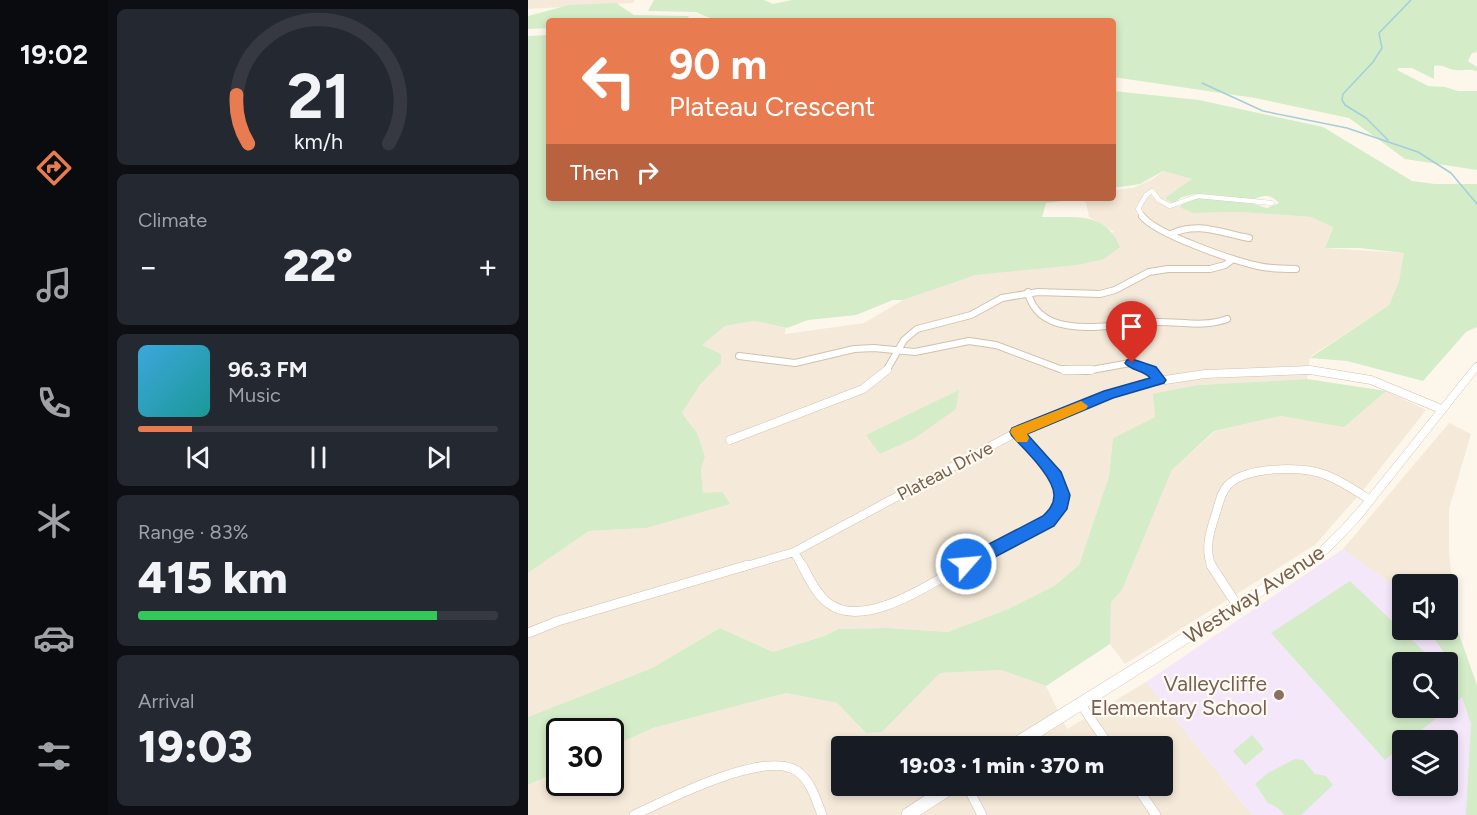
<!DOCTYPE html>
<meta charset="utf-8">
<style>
body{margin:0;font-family:Figtree,sans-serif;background:#242831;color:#f1f3f6;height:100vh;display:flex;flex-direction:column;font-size:22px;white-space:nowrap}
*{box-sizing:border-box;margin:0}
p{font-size:20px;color:#9ea1a6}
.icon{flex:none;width:33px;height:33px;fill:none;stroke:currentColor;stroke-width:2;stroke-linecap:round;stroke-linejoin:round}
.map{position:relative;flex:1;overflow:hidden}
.sheet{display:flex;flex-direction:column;gap:9px;padding:9px;background:#0d0f14;width:420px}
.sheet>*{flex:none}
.top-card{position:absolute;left:18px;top:18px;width:570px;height:183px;border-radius:6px;box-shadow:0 3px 9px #0003;background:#e87b4f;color:#fff;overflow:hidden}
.tools{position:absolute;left:864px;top:574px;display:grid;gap:12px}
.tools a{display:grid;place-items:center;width:66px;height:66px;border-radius:6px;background:#171b24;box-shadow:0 3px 9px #0003;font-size:30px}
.speed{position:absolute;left:18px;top:718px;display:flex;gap:12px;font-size:30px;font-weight:700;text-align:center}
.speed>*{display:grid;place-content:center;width:78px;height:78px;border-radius:50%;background:#171b24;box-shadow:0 3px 9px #0003;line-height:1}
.speed .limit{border:3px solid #111;border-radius:9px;background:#fff;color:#111}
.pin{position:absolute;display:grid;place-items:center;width:51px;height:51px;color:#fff;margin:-62px -26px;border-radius:50% 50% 50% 0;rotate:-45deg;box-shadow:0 0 6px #0007}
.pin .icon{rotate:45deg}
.me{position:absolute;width:66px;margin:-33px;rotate:63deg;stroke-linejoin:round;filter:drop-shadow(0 0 4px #0008)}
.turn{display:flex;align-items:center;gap:21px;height:126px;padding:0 24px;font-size:27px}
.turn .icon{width:78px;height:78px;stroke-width:2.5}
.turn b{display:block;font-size:42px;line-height:51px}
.then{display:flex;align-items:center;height:57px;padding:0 24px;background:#0003;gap:12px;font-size:22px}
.big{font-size:45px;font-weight:800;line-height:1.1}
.sheet .tile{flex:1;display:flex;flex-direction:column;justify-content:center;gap:9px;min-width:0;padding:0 21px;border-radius:9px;background:#242831}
.sheet .dial{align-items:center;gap:0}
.dial svg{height:156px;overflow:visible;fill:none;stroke:#363941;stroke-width:7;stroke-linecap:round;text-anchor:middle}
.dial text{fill:#f1f3f6;stroke:none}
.song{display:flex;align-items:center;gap:18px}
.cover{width:72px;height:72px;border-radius:9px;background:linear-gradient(135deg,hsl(200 70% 55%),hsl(180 70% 35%))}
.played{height:6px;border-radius:3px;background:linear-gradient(90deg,#e87b4f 15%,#363941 15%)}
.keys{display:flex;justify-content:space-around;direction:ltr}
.heat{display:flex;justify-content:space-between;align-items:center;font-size:33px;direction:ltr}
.charge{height:9px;border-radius:4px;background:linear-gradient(90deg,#34c759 83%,#363941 0)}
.trip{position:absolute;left:303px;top:736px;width:342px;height:60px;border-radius:6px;background:#171b24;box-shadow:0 3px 9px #0003;font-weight:800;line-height:60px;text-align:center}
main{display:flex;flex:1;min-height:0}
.menu{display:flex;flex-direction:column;width:108px;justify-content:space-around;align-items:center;background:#090b0e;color:#9ea1a6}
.menu .icon{width:42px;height:42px}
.menu .current{color:#e87b4f}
.menu b{font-size:27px;color:#f1f3f6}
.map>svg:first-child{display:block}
</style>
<main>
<nav class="menu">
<b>19:02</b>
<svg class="icon current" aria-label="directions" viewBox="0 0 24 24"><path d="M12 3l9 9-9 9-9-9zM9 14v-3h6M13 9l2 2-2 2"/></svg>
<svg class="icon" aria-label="music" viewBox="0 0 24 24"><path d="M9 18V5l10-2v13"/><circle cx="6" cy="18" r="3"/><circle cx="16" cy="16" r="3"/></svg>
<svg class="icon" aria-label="phone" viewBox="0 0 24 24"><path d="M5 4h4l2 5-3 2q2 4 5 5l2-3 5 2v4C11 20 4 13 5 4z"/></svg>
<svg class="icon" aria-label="climate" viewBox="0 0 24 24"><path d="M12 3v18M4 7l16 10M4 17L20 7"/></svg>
<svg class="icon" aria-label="car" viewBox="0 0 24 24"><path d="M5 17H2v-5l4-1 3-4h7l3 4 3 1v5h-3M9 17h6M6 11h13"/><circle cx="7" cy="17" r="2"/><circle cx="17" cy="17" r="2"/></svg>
<svg class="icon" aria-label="filters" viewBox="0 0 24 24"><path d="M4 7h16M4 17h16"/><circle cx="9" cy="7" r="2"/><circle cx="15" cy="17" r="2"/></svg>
</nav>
<section class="sheet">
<div class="tile dial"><svg viewBox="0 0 100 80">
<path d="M14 69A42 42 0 1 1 86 69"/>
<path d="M14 69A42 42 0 0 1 8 44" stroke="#e87b4f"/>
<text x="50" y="56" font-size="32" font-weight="700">21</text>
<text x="50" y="72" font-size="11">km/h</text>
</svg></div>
<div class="tile"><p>Climate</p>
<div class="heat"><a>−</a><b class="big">22°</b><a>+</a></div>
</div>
<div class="tile">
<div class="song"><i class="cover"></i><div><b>96.3 FM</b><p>Music</p></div></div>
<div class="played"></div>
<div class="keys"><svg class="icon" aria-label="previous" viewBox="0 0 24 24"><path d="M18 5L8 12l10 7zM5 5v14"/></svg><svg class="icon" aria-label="pause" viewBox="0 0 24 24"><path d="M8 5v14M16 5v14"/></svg><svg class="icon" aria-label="next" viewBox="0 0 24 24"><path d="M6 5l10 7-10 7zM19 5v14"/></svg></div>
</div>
<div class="tile"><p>Range · 83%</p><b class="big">415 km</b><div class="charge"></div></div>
<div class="tile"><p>Arrival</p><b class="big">19:03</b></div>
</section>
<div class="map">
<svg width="949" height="815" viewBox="0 0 949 815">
<rect width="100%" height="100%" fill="#fdf7eb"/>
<path fill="#f5ead9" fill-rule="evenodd" d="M0 0H107L105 3 0 9Z
M635 171 664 179 641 202 665 213 712 212 783 217 805 226 797 248 877 253 871 281 861 305 782 357 779 379 670 385 627 417 585 438 581 476 551 565 526 586 480 609 420 632 359 628 310 629 296 636 245 652 192 628 124 668 0 717V573L61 531 118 528 175 493 173 470 177 455 169 433 154 413 171 386 193 363 173 345 197 326 226 321 258 328 257 334 336 323 375 300 448 275 473 271 586 232 561 217 557 198H585V190L605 188 625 179Z
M858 391 898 410 836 489 787 545 597 664 582 644 583 601 594 590 644 470 687 431 753 416 816 426Z
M921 423 943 434 921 509V549L927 619 920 615V585H874V592L815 549Z
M473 670 518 686 539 729 618 682 724 815H0V785L31 771 32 783H82L83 747 125 728 258 693 309 703 338 733 354 732 411 673ZM314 747H634V786H314Z"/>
<path fill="#f4e7fa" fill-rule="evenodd" d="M815 549 874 592V630H920V615L927 619 949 764V815H724L618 682ZM874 663H920V708H874ZM874 741H920V786H874Z"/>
<path fill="#d4ecc8" d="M126 0H236L245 4 264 0H949V52L944 53 940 61 949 67V71C940 68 936 71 927 70 919 69 915 64 906 66V79L884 68H871L869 70 900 86 917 87 930 91H949V170L877 159 821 118 727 98 585 77V21H221L182 18 168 12 120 11Z
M88 3 106 15 161 16 158 21H21V28L0 29V16L41 5Z
M21 35V198H555L518 203 514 217C546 218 577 210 592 247L576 259 549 265 448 275 375 300H365L328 315 280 320 259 328 226 321 197 326 174 345 193 354V363L171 386 154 413 169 433 177 456 173 470 175 493 194 492 202 504 118 528 61 531 0 573V36Z
M585 91 671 100 795 127 884 181 907 184H949V327L938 332 895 381 819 361 782 358 861 305 871 281 876 253 831 248H797L805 227 783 217 712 212 665 213 651 207 663 197 720 202 739 208 751 203C742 193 733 195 723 201L667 194 654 197 645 204 637 198 664 179 635 171 612 184 585 188Z
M779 379 858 391 816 427 753 416 686 431 644 470 594 590 583 602 582 644 518 686 473 670 412 673 354 732 338 733 309 703 258 693 125 728 83 747 82 732H32L31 771 0 785V717L124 668 192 628 245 652 296 636 310 629 359 628 420 632 480 609 526 586 551 565 581 476 585 438 627 417 625 394 670 385Z
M431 390 428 409 387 438 352 454 338 435Z
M822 581 908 663H874V708H920V674L929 682 920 658 900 630H920V603L949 685V815H938L943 724 934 697 880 741H874V745L857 760 743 633Z
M724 735 736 749 717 765 705 751Z
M767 759 775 760 787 774 798 776 805 785 773 815H757L750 808 740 803 727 784 740 773Z"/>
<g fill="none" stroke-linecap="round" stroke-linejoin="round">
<path stroke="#a4ceda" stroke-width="1.5" d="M674 83 735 111 819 128 890 152 923 173 949 204
M860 140 838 118 817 105 814 100 815 94 845 62 854 48 851 33 883 0"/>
<g stroke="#d1c0af" stroke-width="5">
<path id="minor-far3" d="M615 217 610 209 618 195 624 191 631 200 642 206 670 196 744 203"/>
</g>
<g stroke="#d1c0af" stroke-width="8">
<path id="minor-far2" d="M614 216C627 234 707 261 730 266 743 269 755 269 768 269
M643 234C670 221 693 233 721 238
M500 292C511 344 589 323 626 322 651 321 675 328 699 319
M211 356 267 363 326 349 346 348 387 352 441 341 468 345 532 369 558 371 602 363 612 365 623 371
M358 371 376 340 389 329 443 315 474 298 510 292 572 294 587 290 621 272 640 269H682L697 265 705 259
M752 371H789"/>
</g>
<g stroke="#d1c0af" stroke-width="9">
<path id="minor-far1" d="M536 370H563
M621 370 631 380
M202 440 335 389 359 370
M266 552 275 567
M215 567 266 552 489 432 580 395 617 383 677 374 782 370 843 380 913 409
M433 567 521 521C547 480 516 461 489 432
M684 567C676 549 682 531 688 513 691 504 693 491 701 484 720 466 775 466 798 475 814 481 828 491 842 500"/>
</g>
<g stroke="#d1c0af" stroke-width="10">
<path id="minor" d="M274 565C281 578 288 594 300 603 336 631 403 583 436 565
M683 565 709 605
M0 633 30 621 220 565
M552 703 582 747
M439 786 454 815
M608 786 628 815
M106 815C139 800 237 749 269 771 283 781 288 800 294 815"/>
</g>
<g stroke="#d1c0af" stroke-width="1">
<path id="tertiary" d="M949 363V372L831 521 797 556 496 747H477L479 742 789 550 813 527 835 502 946 364Z
M412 786H431L429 791 392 815H373L375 810Z"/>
</g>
<use href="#minor-far3" stroke="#fff" stroke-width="4.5"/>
<use href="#minor-far2" stroke="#fff" stroke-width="6"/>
<use href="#minor-far1" stroke="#fff" stroke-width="8"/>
<use href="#minor" stroke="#fff" stroke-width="9"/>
<use href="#tertiary" fill="#fff" fill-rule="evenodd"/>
</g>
<path fill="#1a73e8" stroke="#114b97" stroke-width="1.5" d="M604 359 628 367 638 380 636 383 585 398 499 434 533 472 542 495 539 509 526 526 444 569 438 571 432 569 430 564 432 559 515 516C520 511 526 505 526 496 527 478 496 449 484 436L482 432 484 428 576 391 622 378C616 370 603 371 597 363L599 360Z"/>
<path fill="#f59e0b" d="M553 401 560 406 558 409 499 434 501 438 499 442H489L482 432 484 428Z"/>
<circle fill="#8d6e63" stroke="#fffbf2" stroke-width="2" cx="751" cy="695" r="6"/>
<g text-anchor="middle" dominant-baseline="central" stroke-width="4.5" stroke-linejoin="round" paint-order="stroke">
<g font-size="18" fill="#7a604c" stroke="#fffbf2">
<text transform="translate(417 471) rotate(-28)">Plateau Drive</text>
</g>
<g font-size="21" fill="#7a604c" stroke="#fffbf2">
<text transform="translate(726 594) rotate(-33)">Westway Avenue</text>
</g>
<g font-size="21" fill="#785e54" stroke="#fffbf2" text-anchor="end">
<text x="739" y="683">Valleycliffe<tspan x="739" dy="24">Elementary School</tspan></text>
</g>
</g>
</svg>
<div class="tools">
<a><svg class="icon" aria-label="sound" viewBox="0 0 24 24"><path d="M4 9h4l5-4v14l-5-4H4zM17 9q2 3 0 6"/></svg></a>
<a><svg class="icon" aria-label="search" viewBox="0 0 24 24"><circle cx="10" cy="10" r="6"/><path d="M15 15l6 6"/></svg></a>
<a><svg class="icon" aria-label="layers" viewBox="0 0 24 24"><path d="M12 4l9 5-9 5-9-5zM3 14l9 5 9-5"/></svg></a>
</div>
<div class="speed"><div class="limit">30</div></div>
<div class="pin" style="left:604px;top:363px;background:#d93025"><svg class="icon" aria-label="arrive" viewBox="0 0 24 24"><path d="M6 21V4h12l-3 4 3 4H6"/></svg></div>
<svg class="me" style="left:438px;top:564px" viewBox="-20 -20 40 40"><circle r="17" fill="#1a73e8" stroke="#fff" stroke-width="3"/><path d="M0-11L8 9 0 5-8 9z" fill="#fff"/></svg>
<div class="trip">19:03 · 1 min · 370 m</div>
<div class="top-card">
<div class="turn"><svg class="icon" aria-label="left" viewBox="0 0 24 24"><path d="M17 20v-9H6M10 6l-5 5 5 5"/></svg><div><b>90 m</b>Plateau Crescent</div></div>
<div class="then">Then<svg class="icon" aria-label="right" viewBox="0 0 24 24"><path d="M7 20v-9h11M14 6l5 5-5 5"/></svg></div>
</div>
</div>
</main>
